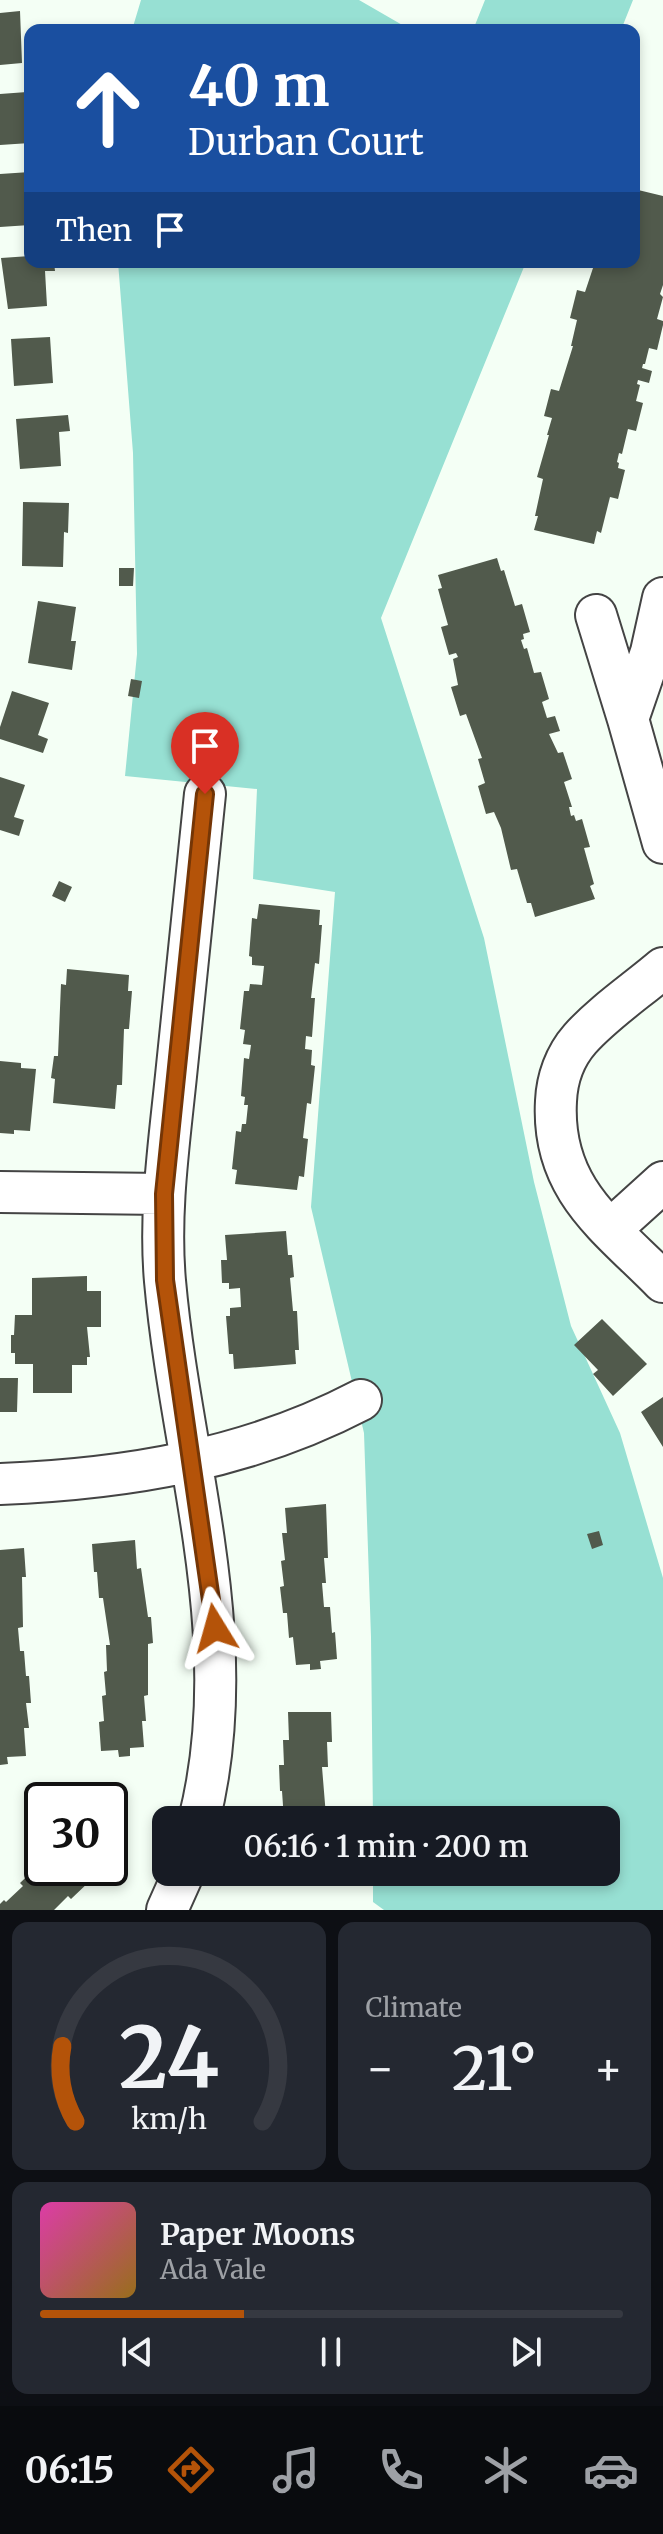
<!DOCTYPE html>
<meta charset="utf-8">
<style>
body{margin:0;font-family:Merriweather,serif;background:#242831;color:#f1f3f6;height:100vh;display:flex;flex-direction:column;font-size:30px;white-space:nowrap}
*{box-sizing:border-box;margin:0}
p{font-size:26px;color:#9ea1a6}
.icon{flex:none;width:44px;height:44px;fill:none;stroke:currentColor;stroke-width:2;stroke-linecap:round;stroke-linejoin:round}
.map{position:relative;height:1910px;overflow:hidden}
.drawer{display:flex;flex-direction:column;gap:12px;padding:12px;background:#0d0f14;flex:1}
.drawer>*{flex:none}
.top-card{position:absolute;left:24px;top:24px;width:616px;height:244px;border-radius:16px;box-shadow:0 4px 12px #0003;background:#1a4fa0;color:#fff;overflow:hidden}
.speed{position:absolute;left:24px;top:1782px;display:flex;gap:16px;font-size:40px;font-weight:700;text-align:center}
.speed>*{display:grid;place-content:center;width:104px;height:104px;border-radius:50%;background:#171b24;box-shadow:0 4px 12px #0003;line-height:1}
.speed .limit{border:4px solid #111;border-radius:12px;background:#fff;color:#111}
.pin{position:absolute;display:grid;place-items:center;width:68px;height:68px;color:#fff;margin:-82px -34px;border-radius:50% 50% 50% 0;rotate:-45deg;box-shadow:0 0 8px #0007}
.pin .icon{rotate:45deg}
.me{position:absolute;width:88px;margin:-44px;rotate:352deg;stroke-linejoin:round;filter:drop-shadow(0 0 6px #0008)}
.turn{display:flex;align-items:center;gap:28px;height:168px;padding:0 32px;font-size:36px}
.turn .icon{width:104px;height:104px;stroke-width:2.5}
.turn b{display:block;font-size:56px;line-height:68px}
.then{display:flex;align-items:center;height:76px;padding:0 32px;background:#0003;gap:16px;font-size:30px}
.big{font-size:60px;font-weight:600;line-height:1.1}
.drawer .card{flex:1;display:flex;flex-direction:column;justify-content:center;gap:12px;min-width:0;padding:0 28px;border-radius:16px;background:#242831}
.drawer .dial{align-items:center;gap:0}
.dial svg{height:208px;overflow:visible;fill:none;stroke:#363941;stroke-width:7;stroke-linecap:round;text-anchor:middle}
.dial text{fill:#f1f3f6;stroke:none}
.song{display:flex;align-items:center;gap:24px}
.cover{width:96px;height:96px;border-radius:12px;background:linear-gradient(135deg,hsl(320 70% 55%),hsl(40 70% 35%))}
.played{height:8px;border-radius:4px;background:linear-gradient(90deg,#b45309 35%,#363941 35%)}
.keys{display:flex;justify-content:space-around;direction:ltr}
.heat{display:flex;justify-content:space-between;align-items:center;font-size:44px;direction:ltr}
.drawer .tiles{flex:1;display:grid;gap:12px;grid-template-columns:1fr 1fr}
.card:last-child{grid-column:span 2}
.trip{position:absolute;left:152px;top:1806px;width:468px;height:80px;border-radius:16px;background:#171b24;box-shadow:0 4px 12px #0003;font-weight:600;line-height:80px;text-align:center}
.tabs{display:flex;height:128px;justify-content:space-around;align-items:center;background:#090b0e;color:#9ea1a6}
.tabs .icon{width:56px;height:56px}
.tabs .selected{color:#b45309}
.tabs b{font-size:36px;color:#f1f3f6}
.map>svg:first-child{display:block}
</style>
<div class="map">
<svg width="663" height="1910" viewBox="0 0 663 1910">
<rect width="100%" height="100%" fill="#f4fff5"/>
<path fill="#97e0d3" d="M141 0H359L411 30H132Z
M485 0H633L621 30H473Z
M118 262H526L381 618 484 938 534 1182 571 1326 620 1433 663 1578V1910H384L373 1902V1872H606V1820H373L371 1637 364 1433 311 1207 335 892 253 879 257 789 125 776 137 654 133 453Z"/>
<path fill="#515a4c" d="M20 11 22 63 0 65V13Z
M27 92 30 143 0 145V94Z
M30 172V225L0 227V174Z
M634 189 663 196V285L660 294 663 297 657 319 663 321V325L657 350 649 348 645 364H643L642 368 652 371 649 383 638 380 637 384 640 385 636 401 643 403 636 431 628 429 622 454 619 453 617 462 619 463 618 468 625 470 618 499 610 497 601 533 597 531 594 544 534 530 538 516H535L543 479 537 477 549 435H547L552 418 544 416 551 389 559 391 573 346H571L577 320 570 318 577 290 585 292 595 262H634Z
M30 256V262H54L55 271H45L47 306 8 309 1 258Z
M50 337 53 383 14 386 11 339Z
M68 415 70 431 59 432 61 466 20 469 16 419Z
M23 502 69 503 68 533 64 532 63 567 22 566Z
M497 558 501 571 504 570 515 606 522 604 530 632 523 634 524 639 521 640 524 649 527 648 534 673 541 672 549 699 542 702 547 718 555 716 560 731 549 734 558 753 563 752 572 779 564 782 572 807H569L571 816 574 815 576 821 582 819 590 847 584 848 594 884 590 886 595 899 535 917 531 903H527L517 869 511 870 501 828 494 812 486 814 478 786 485 783 478 759 482 758 466 714 460 716 451 687 458 685 453 659 458 657 456 653 449 655 441 627 448 625 438 589 442 588 438 575Z
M119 568H134L133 586H119Z
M38 601 76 607 71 641H76L72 670 28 663Z
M131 679 142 681 139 698 128 696Z
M12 691 49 703 38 735 48 739 43 753 0 739V727Z
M0 777 25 785 14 817 24 820 19 836 0 830Z
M59 881 72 887 65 902 52 896Z
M259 904 320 910 319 925H322L319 964 315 963 311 998H315L312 1037 306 1036 305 1049 312 1050 311 1065 315 1066 311 1104 307 1103 303 1138 308 1139 304 1177 299 1176 297 1190 235 1184 237 1170 232 1169 236 1131 241 1132 242 1124H246L248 1105H244L245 1097 241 1096 244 1058 249 1059 251 1045 243 1044 245 1030 240 1029 244 991H249L250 984 262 985 264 966 252 965V957L249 956 252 918 257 919Z
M67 969 129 975 128 991H132L129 1029H124L122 1085H117L115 1109 53 1103 55 1079 51 1078 54 1056H58L61 984 66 985Z
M0 1061 21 1063V1068L36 1069 30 1131 14 1130V1134L0 1133Z
M286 1231 288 1255H292L294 1277 290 1278 293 1311H297L299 1350H295L296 1364 234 1369 233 1354H229L226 1316H230V1308L241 1307 240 1288 229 1289V1283H222L221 1260H227L225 1235Z
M87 1276V1291H101V1327H87L90 1357H87V1365H72V1393H33V1364H15V1353H11V1335H14L15 1315H32V1278Z
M602 1319 647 1364 613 1396 593 1374 598 1370 574 1345Z
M0 1378H18L17 1412H0Z
M663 1397V1447L641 1412Z
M326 1504 328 1558H324L326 1583H322L324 1607H330L332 1633 335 1632 337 1659 320 1661 321 1669 310 1670V1664L296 1665 293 1637 289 1638 287 1613H283L280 1587 284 1586 281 1561 285 1560 282 1533H287L285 1508Z
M599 1531 603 1545 592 1549 587 1534Z
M135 1540 137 1569 141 1568 148 1617H151L153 1643 148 1644V1695L144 1696 146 1721H142L144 1747 130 1748V1756L119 1757 118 1750 101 1751 99 1722 104 1721 102 1696 106 1695 104 1672 107 1671 106 1645H110L103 1598H99L97 1572H94L92 1544Z
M24 1548 26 1577H22L23 1627 18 1628 20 1651H24L26 1676H29L31 1703H26L29 1728H24L26 1756 7 1757 8 1764 0 1765V1550Z
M288 1712H331L332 1742H327L328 1767H322L326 1816H329L330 1820H284L282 1791H280L279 1765H284L283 1740H289Z
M40 1864 42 1868H97L88 1877 91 1880 71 1899 68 1896 54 1910H0V1904L4 1900 6 1902 23 1886 20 1883Z"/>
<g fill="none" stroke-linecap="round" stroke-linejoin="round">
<g stroke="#444" stroke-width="44">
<path id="minor" d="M663 598 651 652 628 719 663 843
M596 615 628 719
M663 968C636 991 603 1013 580 1039 565 1056 557 1079 556 1101 551 1189 608 1226 663 1282
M0 1192 164 1194
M610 1230 663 1182
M0 1484C127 1479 248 1459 361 1400
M199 1820C245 1639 181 1461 165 1281 159 1213 169 1144 176 1076 186 982 195 888 205 794
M167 1910 184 1872"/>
</g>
<use href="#minor" stroke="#fff" stroke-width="40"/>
</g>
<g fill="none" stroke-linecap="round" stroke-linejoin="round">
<g stroke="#753606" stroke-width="20">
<path id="route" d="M205 794 164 1194 165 1280 215 1628"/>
</g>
<use href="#route" stroke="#b45309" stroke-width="14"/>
</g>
</svg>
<div class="speed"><div class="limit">30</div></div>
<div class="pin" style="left:205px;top:794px;background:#d93025"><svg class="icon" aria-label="arrive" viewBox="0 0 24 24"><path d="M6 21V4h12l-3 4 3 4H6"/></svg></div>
<svg class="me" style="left:215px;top:1628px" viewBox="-20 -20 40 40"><path d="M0-17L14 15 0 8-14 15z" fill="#b45309" stroke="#fff" stroke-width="4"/></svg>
<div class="trip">06:16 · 1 min · 200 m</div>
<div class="top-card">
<div class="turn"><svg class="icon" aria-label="ahead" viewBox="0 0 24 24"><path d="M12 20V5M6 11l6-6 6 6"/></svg><div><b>40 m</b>Durban Court</div></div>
<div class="then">Then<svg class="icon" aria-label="arrive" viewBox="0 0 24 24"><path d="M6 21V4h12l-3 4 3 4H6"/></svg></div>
</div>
</div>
<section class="drawer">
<div class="tiles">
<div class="card dial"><svg viewBox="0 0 100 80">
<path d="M14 69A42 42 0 1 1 86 69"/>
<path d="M14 69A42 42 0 0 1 9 40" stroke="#b45309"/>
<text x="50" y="56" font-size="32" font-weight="700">24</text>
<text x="50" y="72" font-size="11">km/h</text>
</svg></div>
<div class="card"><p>Climate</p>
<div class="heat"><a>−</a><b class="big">21°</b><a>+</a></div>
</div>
<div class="card">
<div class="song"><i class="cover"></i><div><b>Paper Moons</b><p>Ada Vale</p></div></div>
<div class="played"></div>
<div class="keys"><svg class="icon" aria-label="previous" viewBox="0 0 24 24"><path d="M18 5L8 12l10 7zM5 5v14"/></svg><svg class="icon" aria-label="pause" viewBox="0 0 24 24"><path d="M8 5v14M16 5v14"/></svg><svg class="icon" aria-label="next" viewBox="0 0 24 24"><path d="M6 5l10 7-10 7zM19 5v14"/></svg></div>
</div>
</div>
</section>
<nav class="tabs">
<b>06:15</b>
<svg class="icon selected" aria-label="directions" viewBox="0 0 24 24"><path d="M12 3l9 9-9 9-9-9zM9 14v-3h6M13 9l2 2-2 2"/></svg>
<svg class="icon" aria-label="music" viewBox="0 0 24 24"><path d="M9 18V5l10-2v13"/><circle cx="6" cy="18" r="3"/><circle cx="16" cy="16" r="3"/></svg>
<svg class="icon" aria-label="phone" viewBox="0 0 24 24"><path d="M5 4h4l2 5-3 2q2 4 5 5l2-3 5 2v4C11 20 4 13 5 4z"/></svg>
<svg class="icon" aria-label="climate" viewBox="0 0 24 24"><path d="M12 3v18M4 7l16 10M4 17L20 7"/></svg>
<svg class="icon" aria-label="car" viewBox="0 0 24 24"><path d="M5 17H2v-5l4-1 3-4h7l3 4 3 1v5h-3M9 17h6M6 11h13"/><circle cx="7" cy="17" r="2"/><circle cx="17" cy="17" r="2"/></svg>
</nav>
